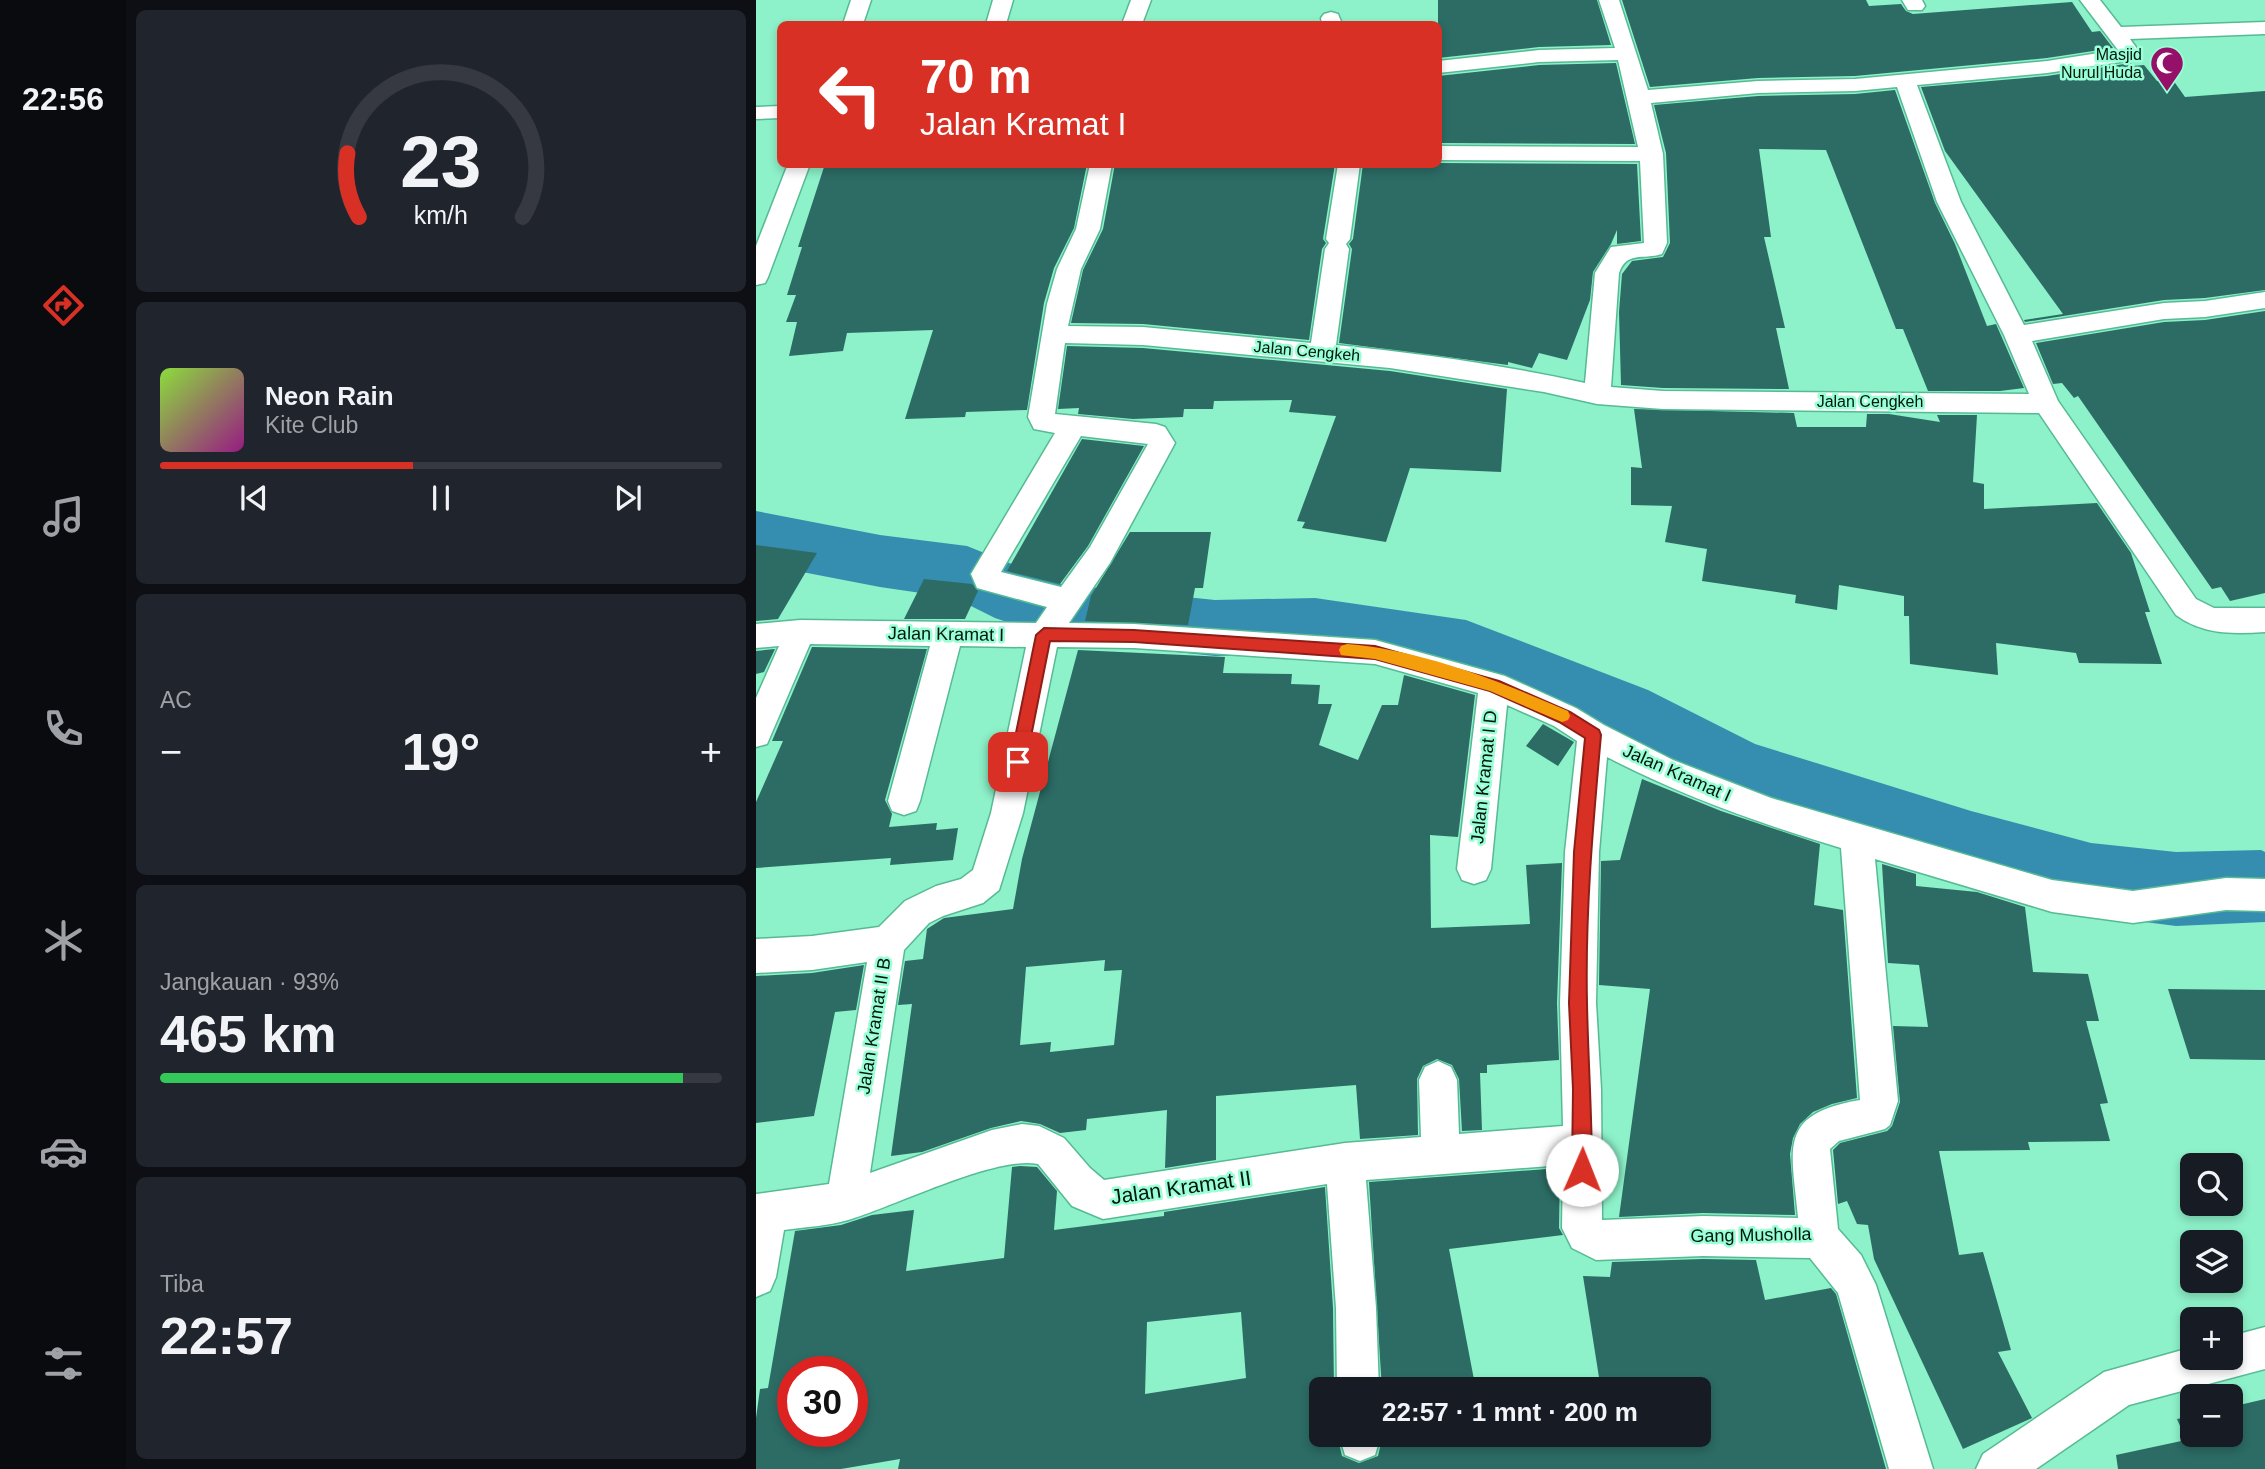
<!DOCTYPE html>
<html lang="id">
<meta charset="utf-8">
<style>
body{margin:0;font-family:Helvetica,sans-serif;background:#20242c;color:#f1f3f6;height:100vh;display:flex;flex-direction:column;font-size:26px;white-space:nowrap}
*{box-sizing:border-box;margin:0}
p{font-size:23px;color:#9ea1a6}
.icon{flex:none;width:38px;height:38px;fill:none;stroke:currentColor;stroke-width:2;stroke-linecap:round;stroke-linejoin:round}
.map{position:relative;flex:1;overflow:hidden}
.details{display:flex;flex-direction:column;gap:10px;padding:10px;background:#0d0f14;width:630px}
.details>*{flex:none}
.guide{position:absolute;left:21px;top:21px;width:665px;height:147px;border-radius:10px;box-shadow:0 4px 10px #0003;background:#d93025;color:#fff;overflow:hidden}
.tools{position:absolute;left:1424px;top:1153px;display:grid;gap:14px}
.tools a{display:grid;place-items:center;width:63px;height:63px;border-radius:10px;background:#171b24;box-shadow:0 4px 10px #0003;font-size:35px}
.speed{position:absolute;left:21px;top:1356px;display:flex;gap:14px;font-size:35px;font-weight:700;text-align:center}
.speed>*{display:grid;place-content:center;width:91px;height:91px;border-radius:50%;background:#171b24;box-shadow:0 4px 10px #0003;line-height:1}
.speed .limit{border:10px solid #d22;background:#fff;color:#111}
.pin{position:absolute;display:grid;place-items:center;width:60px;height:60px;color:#fff;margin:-30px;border-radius:14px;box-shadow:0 4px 10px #0006}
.me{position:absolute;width:77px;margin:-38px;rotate:1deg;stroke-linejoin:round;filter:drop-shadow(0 0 5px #0008)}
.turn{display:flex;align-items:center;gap:24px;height:147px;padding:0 28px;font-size:32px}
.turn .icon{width:91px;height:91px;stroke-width:2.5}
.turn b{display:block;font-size:49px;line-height:60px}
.big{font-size:52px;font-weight:800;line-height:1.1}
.details .tile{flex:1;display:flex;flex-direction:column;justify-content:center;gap:10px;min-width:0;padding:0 24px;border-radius:10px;background:#20242c}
.details .dial{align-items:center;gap:0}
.dial svg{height:182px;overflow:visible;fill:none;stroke:#363941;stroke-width:7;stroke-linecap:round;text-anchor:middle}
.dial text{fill:#f1f3f6;stroke:none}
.song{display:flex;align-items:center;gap:21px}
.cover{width:84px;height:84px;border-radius:10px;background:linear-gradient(135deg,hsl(90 70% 55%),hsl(310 70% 35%))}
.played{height:7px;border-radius:4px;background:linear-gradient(90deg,#d93025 45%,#363941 45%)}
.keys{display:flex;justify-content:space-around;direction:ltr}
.heat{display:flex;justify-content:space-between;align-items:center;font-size:38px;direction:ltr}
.charge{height:10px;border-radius:5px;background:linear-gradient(90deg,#34c759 93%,#363941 0)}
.trip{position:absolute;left:553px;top:1377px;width:402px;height:70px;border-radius:10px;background:#171b24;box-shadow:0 4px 10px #0003;font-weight:800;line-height:70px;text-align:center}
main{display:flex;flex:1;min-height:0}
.menu{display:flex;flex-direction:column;width:126px;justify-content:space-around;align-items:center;background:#090b0e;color:#9ea1a6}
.menu .icon{width:49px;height:49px}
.menu .on{color:#d93025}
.menu b{font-size:32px;color:#f1f3f6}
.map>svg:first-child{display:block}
</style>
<main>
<nav class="menu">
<b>22:56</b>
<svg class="icon on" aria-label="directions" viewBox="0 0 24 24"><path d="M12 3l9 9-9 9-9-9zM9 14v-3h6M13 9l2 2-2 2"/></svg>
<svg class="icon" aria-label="music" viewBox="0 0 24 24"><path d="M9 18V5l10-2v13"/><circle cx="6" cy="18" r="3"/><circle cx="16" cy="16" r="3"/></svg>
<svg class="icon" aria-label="phone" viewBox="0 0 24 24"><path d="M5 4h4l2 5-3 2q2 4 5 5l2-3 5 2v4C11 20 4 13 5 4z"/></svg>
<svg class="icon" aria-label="climate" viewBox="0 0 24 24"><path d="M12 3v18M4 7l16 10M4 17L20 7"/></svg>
<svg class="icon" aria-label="car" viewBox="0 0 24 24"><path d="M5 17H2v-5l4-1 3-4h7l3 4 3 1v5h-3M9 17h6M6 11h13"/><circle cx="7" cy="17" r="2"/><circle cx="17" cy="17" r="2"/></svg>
<svg class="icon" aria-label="filters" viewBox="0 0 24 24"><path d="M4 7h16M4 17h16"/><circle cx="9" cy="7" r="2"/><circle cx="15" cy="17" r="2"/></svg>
</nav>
<section class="details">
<div class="tile dial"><svg viewBox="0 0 100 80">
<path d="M14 69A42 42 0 1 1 86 69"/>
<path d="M14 69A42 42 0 0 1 9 41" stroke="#d93025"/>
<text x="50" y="56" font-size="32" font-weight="700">23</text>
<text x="50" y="72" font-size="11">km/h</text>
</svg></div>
<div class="tile">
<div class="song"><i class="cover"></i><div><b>Neon Rain</b><p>Kite Club</p></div></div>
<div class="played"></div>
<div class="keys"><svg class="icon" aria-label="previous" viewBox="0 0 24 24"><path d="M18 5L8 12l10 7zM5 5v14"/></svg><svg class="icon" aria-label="pause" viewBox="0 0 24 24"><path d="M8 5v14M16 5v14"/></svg><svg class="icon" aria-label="next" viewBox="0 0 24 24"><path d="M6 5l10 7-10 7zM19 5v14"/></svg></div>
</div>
<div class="tile"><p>AC</p>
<div class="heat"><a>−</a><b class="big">19°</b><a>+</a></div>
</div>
<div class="tile"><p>Jangkauan · 93%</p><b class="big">465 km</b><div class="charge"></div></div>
<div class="tile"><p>Tiba</p><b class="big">22:57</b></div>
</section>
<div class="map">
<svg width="1509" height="1469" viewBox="0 0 1509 1469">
<rect width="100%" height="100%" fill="#8df1c9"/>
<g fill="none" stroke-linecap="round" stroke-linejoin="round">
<path fill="#358eaf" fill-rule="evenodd" d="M0 511 124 535 211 546 305 584 459 600 559 598 710 620 892 690 999 744 1215 811 1335 843 1420 852 1505 850 1509 852V922L1420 926 1335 915 1215 881 959 795 924 780 840 734 703 677 559 654 459 656 305 640 239 618 199 598 124 587 0 563Z"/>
</g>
<path fill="#2c6c65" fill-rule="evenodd" d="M682 0H841L855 45 783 47 682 58Z
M866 0H1110L1113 6 1145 4 1150 11 1157 14 1316 2 1336 32 1344 31 1357 48 1291 58 1099 76 1002 78 894 87Z
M860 63 879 144 682 143V76L783 65Z
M1375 63 1377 66 1388 65 1401 81 1417 80 1429 97 1509 91V290L1449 298 1408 300 1269 322 1268 320 1307 314 1189 151 1165 87 1291 76Z
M1139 90 1179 203 1199 244 1231 326 1240 324 1268 388 1244 391H1172L1147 329H1140L1070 150 1003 149 1015 237H1008L1029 328H1020L1033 389 907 388 865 385 863 312 866 274 876 261 907 257 914 243 910 153 898 105 1002 96 1099 94Z
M682 163 881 164 885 241 861 244V230L855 244 837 272 834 300 811 360 783 353 776 368 752 362V365L583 343 596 249 593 244 597 239 607 164Z
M69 164H331L318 228 298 268 288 303 271 410 210 412 209 417 149 419 177 330 91 333 87 351 33 356 41 322H30L40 295H31L46 247H42Z
M359 164H579L567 239 570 243 566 249 553 340 387 324 315 323 327 270 347 229Z
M1509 311V593L1474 601 1465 587 1456 589 1322 396 1318 398 1306 383 1297 384 1280 343 1408 322 1449 320Z
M311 346 387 348 634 371 751 389 745 472 654 468 630 542 546 528 549 522 541 521 580 416 533 412 536 400 458 401 457 409H428L427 417 377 419 322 414 323 408 302 409Z
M878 409 1038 413 1041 427H1110L1111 414H1133L1184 422 1181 415H1221L1217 482 1228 484V509L1341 503 1375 553 1394 612H1389L1406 664 1323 663 1320 653 1240 643 1242 675 1154 664 1153 616H1148V596L1083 585 1081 610 1039 603 1040 595 946 581 951 549 909 542 916 506 875 505V467L886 468Z
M326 439 388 446 332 546 304 584 251 571Z
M374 532H455L447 588H439L432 625 329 621 335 596Z
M0 545 61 553 22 619 0 621Z
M168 579 216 584 222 591 209 619H148Z
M56 647 171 649 129 800 136 814 133 827 181 823 180 830 202 828 197 860 134 865 135 858 0 868V802L27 741H16Z
M19 649 8 672 0 674V651Z
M322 650 469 657 467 673 536 674 535 684 564 685 562 704H576L563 745 602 760 626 705H642L648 675 719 695 702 837 674 835 675 928 774 924 770 865 806 863 801 1003 803 1060 731 1065V1073H724L726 1130 706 1131 703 1079 696 1065 681 1059 667 1066 661 1079 662 1135 604 1139 600 1085 460 1096V1160L409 1168 411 1110 331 1119 330 1130 304 1133 284 1124 265 1121 235 1128 166 1152 135 1156 156 1004 142 1005 149 961 167 959 171 929 188 918 257 909 266 859ZM349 960 348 971 366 970 358 1045 294 1052 295 1042 264 1045 270 967Z
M787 724 818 742 802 766 770 746Z
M886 779 965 811 1064 844 1058 905 1087 910 1101 1098 1076 1104 1057 1112 1044 1124 1037 1138 1034 1154 1039 1215 947 1213 863 1217 894 989 843 985 845 861 864 860Z
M1126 864 1160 874V886L1221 892 1269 907 1277 972 1332 974 1343 1021H1330L1352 1103 1344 1104 1354 1141 1272 1142 1274 1150 1183 1151 1203 1255 1227 1252 1255 1350 1242 1352 1276 1418 1207 1449 1118 1259 1112 1225 1101 1224 1091 1201 1082 1204 1077 1150 1084 1143 1131 1131 1136 1126 1144 1102 1137 1026 1172 1027 1163 965 1132 963Z
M108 965 100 1010 79 1012 58 1116 0 1123V976L56 973Z
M1412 989 1509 990V1060L1434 1059Z
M264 1166 281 1167 301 1191 298 1230 408 1216V1212L569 1187 577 1308 578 1390H565V1435H581L586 1456 603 1463 622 1456 627 1435H943V1390H845L827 1276 854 1277 856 1262 947 1259 1000 1260 1009 1300 1075 1288 1080 1294 1130 1469H142L144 1459 85 1469H0V1418L4 1389 12 1388 39 1231 85 1225 116 1215 158 1210 150 1271 248 1258 256 1167ZM485 1312 490 1378 389 1394 391 1322ZM37 1372H96V1432H37Z
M804 1168 803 1228 807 1235 693 1249 720 1390H626L613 1182Z
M1509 1399V1469H1362L1360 1455 1430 1440 1421 1419 1437 1416V1435H1475V1407Z"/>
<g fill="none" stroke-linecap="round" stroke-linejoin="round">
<g stroke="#56bb95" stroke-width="3">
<path id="street" d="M95 0H115L107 24H87Z
M237 0H257L250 24H230Z
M375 0H395L386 24H366Z
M843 0H863L892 90 1002 81 1099 79 1291 61 1362 50 1324 0H1344L1365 27 1509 22V34L1374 39 1382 50 1378 59 1371 61 1291 73 1161 85 1205 202 1268 325 1408 303 1449 301 1509 292V308L1449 317 1408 319 1276 341 1302 401 1440 599 1458 608H1509V632C1477 634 1447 635 1420 615L1283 413 907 409 841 404 788 392 634 368 387 345 309 343 299 414 400 424 409 427 419 443 354 563 313 623 378 624 619 640 749 676 820 708 848 725 917 760 1015 798 1296 880 1377 891 1470 878 1509 879V911L1470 910 1377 923 1296 912 1119 859 1142 1101 1134 1125 1129 1129 1083 1141 1074 1149 1082 1229 1105 1255 1120 1285 1177 1469H1133L1082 1293 1054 1258 947 1256 840 1260 816 1248 806 1228 807 1165 610 1180 620 1308 623 1390H581L580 1308 571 1184 347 1219 316 1206 282 1164C240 1155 137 1207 92 1220 72 1226 49 1227 28 1230L20 1277 14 1291 0 1297V1194L73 1184 111 962 56 970 0 973V939L56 936 123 927 149 901 180 886 205 879 217 870 235 813 270 647 204 646 164 801 160 811 148 815 136 811 132 801 174 646 54 644 11 744 0 747V698L23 646 0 648V624L44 620 280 623 291 607 221 588 215 574 299 433 278 429 272 417 291 304 301 269 320 229 334 164H356L344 229 325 269 312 326 387 327 555 343 569 249 573 243 570 239 582 164H604L594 239 590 244 593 249 580 345C663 353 747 365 829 383L839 273 855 247 888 243 884 161 682 160V146L882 147 862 60 783 62 682 73V61L783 50 859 48ZM1141 87 1181 202 1248 335 1273 394 907 391 855 387 863 273C871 251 886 260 906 254L911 243 907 154 895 103 1002 93 1099 91ZM325 436 392 444 334 547 305 587 245 572ZM301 647 378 648 619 664 722 693 701 869 706 880 718 884 730 880 735 869 751 705 798 726 821 741 809 852 804 1003 807 1126 703 1134 701 1080 695 1067 682 1061 669 1067 663 1080 665 1137 589 1143 348 1180 334 1168 308 1138 283 1126 266 1124 236 1130 114 1173 148 950 173 923 187 916 227 903 243 890 267 813ZM851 757C926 796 1005 824 1085 848L1104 1100C1020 1114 1036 1149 1042 1218L947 1216 846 1220 845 1089 840 1003 843 852Z
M1146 0H1166L1169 6 1166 10H1152Z
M575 12 582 14 586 24H566L565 18 568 14Z
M24 106V118L0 119V107Z
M32 164H54L12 277 9 283 0 285V246Z
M1509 1327V1369L1373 1405 1280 1469H1220L1227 1454 1348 1372 1437 1347V1358H1475V1336Z
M583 1435H625L619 1455 604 1461 589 1455Z"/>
</g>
<use href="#street" fill="#fff" fill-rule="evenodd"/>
</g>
<path fill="#d93025" stroke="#8d1f18" stroke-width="2" d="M288 628 378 630 619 646 743 681 814 712 843 730 845 735C837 824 829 914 831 1003 832 1059 836 1114 836 1170L833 1177 826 1179 819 1177 816 1170 817 1089 813 1003 818 852 829 738 803 722 734 691 619 659 378 642 294 641 270 762 267 767H256L254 762 280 635Z"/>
<path fill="#f59e0b" d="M591 644C666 650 743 681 812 711L814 716 812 720 806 722 734 691 619 659 585 655 583 650 585 646Z"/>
<defs>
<g id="mosque-pin" transform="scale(1.75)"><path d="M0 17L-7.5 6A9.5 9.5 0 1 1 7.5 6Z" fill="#951169" stroke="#9afed6"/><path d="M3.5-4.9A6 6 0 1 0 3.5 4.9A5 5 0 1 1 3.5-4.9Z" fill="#fff"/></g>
</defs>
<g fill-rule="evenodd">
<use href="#mosque-pin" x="1411" y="63"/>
</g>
<g text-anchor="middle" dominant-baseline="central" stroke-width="5" stroke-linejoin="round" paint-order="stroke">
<g font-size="16" fill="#00190e" stroke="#9afed6" text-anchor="end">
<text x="1386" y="54">Masjid<tspan x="1386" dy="18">Nurul Huda</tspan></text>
</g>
<g font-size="16" fill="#00190e" stroke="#9afed6">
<text transform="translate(551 351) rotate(5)">Jalan Cengkeh</text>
<text x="1114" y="401">Jalan Cengkeh</text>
</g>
<g font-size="18" fill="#00190e" stroke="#9afed6">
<text transform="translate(190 634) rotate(1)">Jalan Kramat I</text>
<text transform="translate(921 773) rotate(24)">Jalan Kramat I</text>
<text transform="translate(728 777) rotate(-84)">Jalan Kramat I D</text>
<text transform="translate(118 1026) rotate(-81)">Jalan Kramat II B</text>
<text transform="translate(995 1235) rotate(-1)">Gang Musholla</text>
</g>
<g font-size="21" fill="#00190e" stroke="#9afed6">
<text transform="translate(425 1187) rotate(-8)">Jalan Kramat II</text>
</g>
</g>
</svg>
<div class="tools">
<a><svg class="icon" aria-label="search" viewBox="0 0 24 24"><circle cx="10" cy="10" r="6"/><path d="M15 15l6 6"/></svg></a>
<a><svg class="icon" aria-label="layers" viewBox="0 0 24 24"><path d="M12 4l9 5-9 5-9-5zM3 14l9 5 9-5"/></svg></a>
<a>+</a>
<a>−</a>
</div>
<div class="speed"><div class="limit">30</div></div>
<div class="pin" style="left:262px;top:762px;background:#d93025"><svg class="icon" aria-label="arrive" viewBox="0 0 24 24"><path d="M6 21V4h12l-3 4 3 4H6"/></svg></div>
<svg class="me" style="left:826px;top:1170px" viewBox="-20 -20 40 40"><circle r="19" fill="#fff"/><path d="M0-13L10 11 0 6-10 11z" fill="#d93025"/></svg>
<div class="trip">22:57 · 1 mnt · 200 m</div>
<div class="guide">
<div class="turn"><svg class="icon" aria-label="left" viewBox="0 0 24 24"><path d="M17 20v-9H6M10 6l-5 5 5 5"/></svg><div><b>70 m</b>Jalan Kramat I</div></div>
</div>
</div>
</main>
